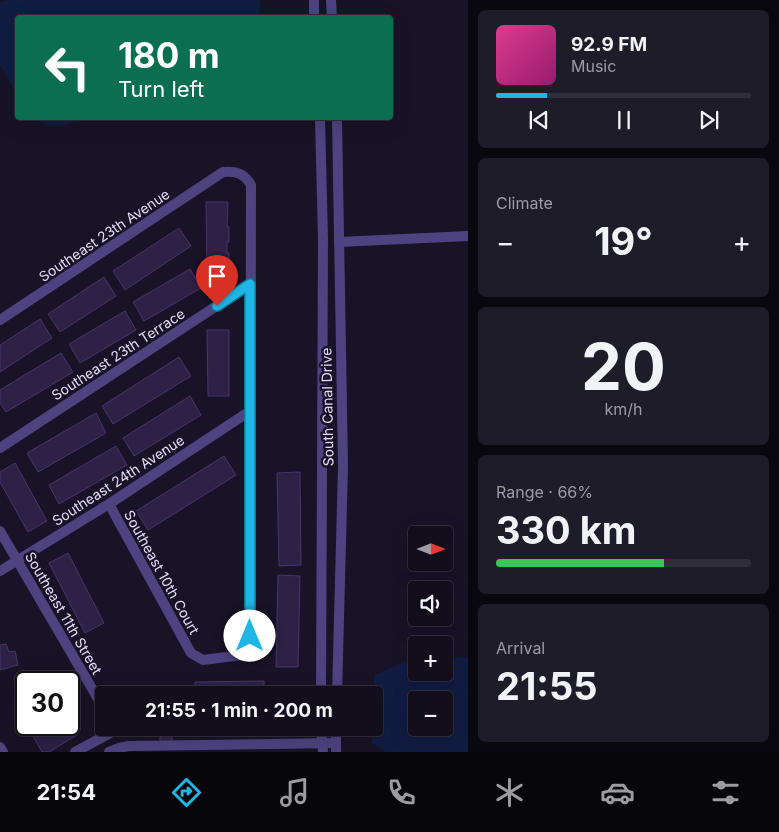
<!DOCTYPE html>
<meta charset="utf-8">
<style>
body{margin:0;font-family:Inter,sans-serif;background:#1f1c29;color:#f1f3f6;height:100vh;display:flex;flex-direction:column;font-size:19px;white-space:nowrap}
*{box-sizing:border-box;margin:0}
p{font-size:16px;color:#9c9ca3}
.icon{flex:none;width:28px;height:28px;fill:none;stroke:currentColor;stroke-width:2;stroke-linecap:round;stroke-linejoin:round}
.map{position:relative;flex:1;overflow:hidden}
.drawer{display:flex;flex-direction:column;gap:10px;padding:10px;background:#0a080f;width:311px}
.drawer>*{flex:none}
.banner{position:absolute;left:15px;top:15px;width:378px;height:105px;border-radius:5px;box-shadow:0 5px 20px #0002,0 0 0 1px #312e3b;background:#0b6e4f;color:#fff;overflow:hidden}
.needle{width:32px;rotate:90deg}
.fabs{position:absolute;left:408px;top:526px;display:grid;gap:10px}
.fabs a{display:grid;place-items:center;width:45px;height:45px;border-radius:5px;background:#120e1c;box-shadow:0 5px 20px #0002,0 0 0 1px #312e3b;font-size:25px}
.speed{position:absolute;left:15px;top:671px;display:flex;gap:10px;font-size:25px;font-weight:700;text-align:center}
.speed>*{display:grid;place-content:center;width:65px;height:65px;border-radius:50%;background:#120e1c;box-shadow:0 5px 20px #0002,0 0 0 1px #312e3b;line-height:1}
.speed .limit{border:2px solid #111;border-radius:8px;background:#fff;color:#111}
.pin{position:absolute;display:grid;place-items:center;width:42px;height:42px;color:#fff;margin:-51px -21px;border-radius:50% 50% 50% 0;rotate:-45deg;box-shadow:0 0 5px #0007}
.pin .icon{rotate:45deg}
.me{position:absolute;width:55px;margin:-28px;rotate:0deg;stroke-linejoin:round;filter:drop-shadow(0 0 4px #0008)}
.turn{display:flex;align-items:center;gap:18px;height:105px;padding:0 20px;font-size:22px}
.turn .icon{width:65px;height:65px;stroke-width:2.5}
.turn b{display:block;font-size:35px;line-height:42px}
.big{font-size:38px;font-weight:700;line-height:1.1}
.drawer .tile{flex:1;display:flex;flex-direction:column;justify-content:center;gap:8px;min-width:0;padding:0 18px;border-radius:8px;background:#1f1c29}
.drawer .dial{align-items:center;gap:0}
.dial b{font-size:65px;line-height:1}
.song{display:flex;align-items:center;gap:15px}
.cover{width:60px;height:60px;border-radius:8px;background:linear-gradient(135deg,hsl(330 70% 55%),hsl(320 70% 35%))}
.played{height:5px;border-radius:2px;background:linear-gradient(90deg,#1eb6e5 20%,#312e3b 20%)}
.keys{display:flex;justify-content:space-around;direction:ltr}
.heat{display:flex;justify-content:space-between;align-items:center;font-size:28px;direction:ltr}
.charge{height:8px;border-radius:4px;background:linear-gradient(90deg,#34c759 66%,#312e3b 0)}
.trip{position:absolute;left:95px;top:686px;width:288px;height:50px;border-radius:5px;background:#120e1c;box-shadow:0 5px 20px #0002,0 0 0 1px #312e3b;font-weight:700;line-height:50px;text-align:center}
.dock{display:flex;height:80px;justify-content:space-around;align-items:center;background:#07060b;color:#9c9ca3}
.dock .icon{width:35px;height:35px}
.dock .current{color:#1eb6e5}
.dock b{font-size:22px;color:#f1f3f6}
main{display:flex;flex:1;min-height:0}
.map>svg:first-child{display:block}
</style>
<main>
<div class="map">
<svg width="468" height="752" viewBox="0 0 468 752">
<rect width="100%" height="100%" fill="#181326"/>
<path fill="#111c41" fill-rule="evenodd" d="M9 0H260V11L256 18H18L17 95 0 65V3Z
M34 118H84C64 126 53 131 34 118Z
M468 657V752H385L384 750 371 743 378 717 374 675 411 659H416V672H444V658ZM416 700H444V728H416Z
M26 690V717L23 719 12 698Z"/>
<path fill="#2d2145" stroke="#48356e" d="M206 202H228L227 227H229V242H227V253H229V268L207 269Z
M179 228 191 246 125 290 113 271Z
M190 269 201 288 144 321 133 302Z
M104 277 116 296 60 332 48 314Z
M125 311 136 330 80 363 69 344Z
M40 319 52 338 0 372V345Z
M207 330H229V396H208Z
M61 353 73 372 6 412 0 403V390Z
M179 357 191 376 113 424 102 406Z
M190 396 201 415 134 456 123 438Z
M96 413 106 433 38 472 27 453Z
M116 446 127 465 59 504 49 485Z
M224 456 236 475 148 530 136 511Z
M15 463 47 521 28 532 0 482V472Z
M300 472 301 565 279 566 277 473Z
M68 553 104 623 85 633 49 563Z
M278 575 300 576 298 667H276Z
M6 644 9 652 15 651 18 665 0 670V645Z
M264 681V695H195V682Z
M69 720 77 735 49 752H42L27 725H69Z
M160 736H172V742H160Z"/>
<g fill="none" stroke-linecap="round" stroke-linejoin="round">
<path stroke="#4d4380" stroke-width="10" d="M339 242 468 236
M0 320 223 172C236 171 244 173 251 185L250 654 203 660 191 653 109 504
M0 448 250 284
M0 531 104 709
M0 571 109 504 250 411
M0 747 3 752
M75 752 116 730 127 728H214
M109 752 119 748 129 746 336 743"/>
<path stroke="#4d4380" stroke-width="10" d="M314 0V18
M331 0 332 18
M320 118 323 239 321 695
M337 118 343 466 337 695
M321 728 323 752
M336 752V728"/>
</g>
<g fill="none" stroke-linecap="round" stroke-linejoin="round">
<g stroke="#147695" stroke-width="12">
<path id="route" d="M217 306 250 284V636"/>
</g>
<use href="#route" stroke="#1eb6e5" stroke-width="9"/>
</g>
<g text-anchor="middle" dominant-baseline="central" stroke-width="5" stroke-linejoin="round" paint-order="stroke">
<g font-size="14" fill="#e3dcfb" stroke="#181326">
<text transform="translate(104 235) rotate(-34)">Southeast 23th Avenue</text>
<text transform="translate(118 354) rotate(-33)">Southeast 23th Terrace</text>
<text transform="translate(327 407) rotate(-91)">South Canal Drive</text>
<text transform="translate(118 480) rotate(-33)">Southeast 24th Avenue</text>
<text transform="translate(162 572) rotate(61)">Southeast 10th Court</text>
<text transform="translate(64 613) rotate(60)">Southeast 11th Street</text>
</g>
</g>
</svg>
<div class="fabs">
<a><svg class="needle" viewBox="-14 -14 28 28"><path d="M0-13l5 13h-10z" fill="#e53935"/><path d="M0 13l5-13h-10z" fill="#9c9ca3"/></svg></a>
<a><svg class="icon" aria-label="sound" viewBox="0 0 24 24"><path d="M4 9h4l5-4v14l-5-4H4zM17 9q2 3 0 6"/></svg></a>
<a>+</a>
<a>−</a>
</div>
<div class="speed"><div class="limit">30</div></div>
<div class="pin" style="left:217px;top:306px;background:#d93025"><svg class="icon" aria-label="arrive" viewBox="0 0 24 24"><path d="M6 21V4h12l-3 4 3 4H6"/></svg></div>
<svg class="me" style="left:250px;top:636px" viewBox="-20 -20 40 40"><circle r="19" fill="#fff"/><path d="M0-13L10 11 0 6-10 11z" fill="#1eb6e5"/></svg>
<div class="trip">21:55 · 1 min · 200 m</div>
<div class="banner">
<div class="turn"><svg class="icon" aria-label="left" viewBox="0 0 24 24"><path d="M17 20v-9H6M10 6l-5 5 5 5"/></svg><div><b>180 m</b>Turn left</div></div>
</div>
</div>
<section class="drawer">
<div class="tile">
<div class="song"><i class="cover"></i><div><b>92.9 FM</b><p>Music</p></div></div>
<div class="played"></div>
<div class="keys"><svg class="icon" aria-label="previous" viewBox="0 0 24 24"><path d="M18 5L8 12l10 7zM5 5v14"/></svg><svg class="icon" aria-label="pause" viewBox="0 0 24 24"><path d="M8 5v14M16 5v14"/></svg><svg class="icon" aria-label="next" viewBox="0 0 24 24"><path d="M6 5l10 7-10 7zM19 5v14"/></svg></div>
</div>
<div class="tile"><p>Climate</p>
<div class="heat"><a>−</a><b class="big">19°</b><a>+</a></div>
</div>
<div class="tile dial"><b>20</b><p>km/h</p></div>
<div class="tile"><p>Range · 66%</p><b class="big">330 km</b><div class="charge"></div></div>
<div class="tile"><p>Arrival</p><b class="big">21:55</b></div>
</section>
</main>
<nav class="dock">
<b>21:54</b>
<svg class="icon current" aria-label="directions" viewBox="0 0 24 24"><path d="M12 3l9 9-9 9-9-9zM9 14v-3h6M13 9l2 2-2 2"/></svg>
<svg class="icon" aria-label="music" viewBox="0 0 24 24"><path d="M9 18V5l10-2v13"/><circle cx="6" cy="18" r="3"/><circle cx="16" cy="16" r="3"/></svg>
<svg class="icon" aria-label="phone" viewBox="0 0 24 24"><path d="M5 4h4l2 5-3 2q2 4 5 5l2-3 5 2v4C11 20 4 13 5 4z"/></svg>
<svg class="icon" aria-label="climate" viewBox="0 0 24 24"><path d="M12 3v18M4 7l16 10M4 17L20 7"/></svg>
<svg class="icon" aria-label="car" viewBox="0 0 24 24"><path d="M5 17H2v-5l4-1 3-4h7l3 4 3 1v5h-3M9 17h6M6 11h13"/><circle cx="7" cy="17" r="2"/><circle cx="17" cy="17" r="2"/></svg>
<svg class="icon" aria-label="filters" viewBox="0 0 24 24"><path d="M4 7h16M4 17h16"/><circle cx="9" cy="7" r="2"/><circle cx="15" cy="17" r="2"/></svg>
</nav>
